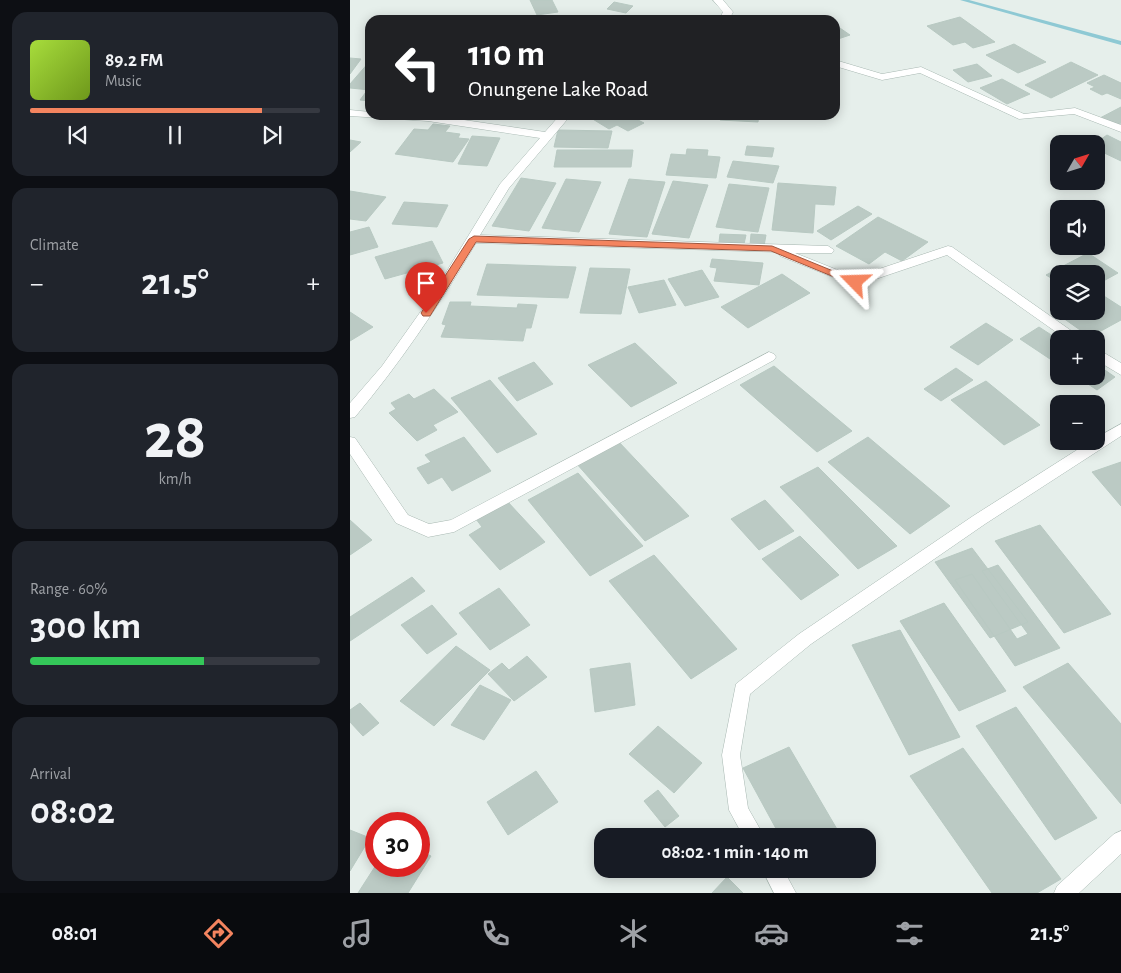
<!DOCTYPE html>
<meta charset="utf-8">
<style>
body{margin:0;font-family:"Alegreya Sans",sans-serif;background:#20242c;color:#f1f3f6;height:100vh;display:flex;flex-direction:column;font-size:19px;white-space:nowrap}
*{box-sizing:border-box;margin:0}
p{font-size:16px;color:#9ea1a6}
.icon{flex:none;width:28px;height:28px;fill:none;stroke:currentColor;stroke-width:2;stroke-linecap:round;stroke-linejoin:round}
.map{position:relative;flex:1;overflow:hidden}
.details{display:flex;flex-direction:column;gap:12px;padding:12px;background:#0d0f14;width:350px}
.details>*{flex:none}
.guide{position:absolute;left:15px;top:15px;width:475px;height:105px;border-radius:15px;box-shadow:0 2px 12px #0003;background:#202124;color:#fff;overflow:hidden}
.needle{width:32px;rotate:51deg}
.tools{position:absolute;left:700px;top:135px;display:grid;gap:10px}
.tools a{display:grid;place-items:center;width:55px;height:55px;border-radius:10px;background:#171b24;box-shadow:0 2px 12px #0003;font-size:25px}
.speed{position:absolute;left:15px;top:812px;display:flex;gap:10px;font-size:25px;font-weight:700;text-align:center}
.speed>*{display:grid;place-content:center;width:65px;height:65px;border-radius:50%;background:#171b24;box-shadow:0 2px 12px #0003;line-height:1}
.speed .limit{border:8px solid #d22;background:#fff;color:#111}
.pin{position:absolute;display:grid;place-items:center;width:42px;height:42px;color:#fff;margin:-51px -21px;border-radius:50% 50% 50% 0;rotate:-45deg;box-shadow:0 0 5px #0007}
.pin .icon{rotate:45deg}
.me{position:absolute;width:55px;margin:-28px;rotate:292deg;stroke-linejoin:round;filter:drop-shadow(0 0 4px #0008)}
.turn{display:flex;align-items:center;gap:18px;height:105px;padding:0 20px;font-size:22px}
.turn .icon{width:65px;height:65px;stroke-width:2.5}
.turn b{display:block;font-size:35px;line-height:42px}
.big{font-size:38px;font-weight:600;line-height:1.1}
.details .tile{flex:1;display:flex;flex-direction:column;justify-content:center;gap:8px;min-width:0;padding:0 18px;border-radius:15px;background:#20242c}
.details .dial{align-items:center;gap:0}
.dial b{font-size:65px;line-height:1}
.song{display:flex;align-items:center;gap:15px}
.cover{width:60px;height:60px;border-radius:8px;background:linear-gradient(135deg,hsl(80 70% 55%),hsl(80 70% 35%))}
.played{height:5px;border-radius:2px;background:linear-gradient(90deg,#f4845f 80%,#363941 80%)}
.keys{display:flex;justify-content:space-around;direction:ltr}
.heat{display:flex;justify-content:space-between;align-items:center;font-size:28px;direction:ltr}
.charge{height:8px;border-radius:4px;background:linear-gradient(90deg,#34c759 60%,#363941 0)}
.trip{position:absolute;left:244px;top:828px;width:282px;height:50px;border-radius:15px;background:#171b24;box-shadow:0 2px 12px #0003;font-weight:600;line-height:50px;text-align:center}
.tab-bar{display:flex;height:80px;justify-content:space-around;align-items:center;background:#090b0e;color:#9ea1a6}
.tab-bar .icon{width:35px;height:35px}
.tab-bar .selected{color:#f4845f}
.tab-bar b{font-size:22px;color:#f1f3f6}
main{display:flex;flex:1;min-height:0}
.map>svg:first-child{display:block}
</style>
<main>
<section class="details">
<div class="tile">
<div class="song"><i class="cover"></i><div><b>89.2 FM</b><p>Music</p></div></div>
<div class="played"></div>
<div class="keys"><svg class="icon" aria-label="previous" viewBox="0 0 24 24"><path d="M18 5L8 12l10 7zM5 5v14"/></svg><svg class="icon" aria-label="pause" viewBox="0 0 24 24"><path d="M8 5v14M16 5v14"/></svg><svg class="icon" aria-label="next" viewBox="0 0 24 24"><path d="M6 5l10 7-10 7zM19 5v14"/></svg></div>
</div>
<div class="tile"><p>Climate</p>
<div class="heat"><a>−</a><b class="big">21.5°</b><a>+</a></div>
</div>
<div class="tile dial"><b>28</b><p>km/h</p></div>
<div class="tile"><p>Range · 60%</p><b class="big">300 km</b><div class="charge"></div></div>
<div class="tile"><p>Arrival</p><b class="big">08:02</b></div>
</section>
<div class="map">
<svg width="771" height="893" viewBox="0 0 771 893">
<rect width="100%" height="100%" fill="#e6efeb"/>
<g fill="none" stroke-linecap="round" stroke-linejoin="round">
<path fill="#8ec9d4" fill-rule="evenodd" d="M610 0H619L771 41V45Z"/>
</g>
<path fill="#bbcac4" stroke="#b8c9c2" d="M180 0H202L208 12 187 15Z
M264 2 283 6 276 13 257 9Z
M610 17 645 42 623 48 615 42 603 45 577 26Z
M485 26H487L500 35 485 40Z
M664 44 696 62 668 73 636 55Z
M0 58 11 59 0 74Z
M20 61V90L0 88V84Z
M721 62 748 75 701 98 675 85Z
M627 64 642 76 618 82 603 70Z
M754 75 771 83V99L757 93 752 95 740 89 745 87 737 83Z
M652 79 680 94 657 104 630 88Z
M16 92H20V101L10 100Z
M771 107V123L765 126 750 118Z
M248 115H293L286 119 294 123 278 131 267 125 259 129 241 118Z
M371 115H409L408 122 370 120Z
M83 124 100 126 95 132 110 134 108 138 119 139 103 162 45 154 64 129 78 130Z
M208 130 262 131 258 148 204 147Z
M757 135 771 142V161L746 149V144H744Z
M122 136 150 138 137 166 108 164Z
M0 140 11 142 0 152Z
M397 146 424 148 422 157 395 155Z
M337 149 358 150 357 156 370 157 366 178 316 175 321 154 336 155Z
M207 150H283L281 167H204Z
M383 161 429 166 423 183 377 177Z
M171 178 206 183 179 231 142 226Z
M216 179 251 182 229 232 192 228Z
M279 179 315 182 297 237 259 234Z
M323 181 358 185 339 238 302 234Z
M428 183 486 187 484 205 465 204 463 233 422 230Z
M379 184 419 188 408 232 366 227Z
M0 191 36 197 16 221 0 219Z
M54 202 98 205 87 227 42 224Z
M508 206 522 214 481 240 467 231Z
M528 217 578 242 552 261 535 252 519 264 486 246Z
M19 227 28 247 0 255V232Z
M370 234 396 235 394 244 369 242Z
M401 234 416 235 414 246 400 245Z
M82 241 93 263 35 279 25 257Z
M738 253 768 273 746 285V274H709V283L696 275Z
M362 259 413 263 409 285 364 281 367 268 360 267Z
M137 264 226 267 218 298 127 295Z
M240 268 280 269 271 314 230 313Z
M352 270 369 297 335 306 318 279Z
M432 274 460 293 398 328 371 307Z
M314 280 326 305 289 313 278 287Z
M746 291 771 307V320L740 337 706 313 710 311H746Z
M100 302H121L120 306 167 308 168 304 187 305 181 328H176L173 341 91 337 96 325 92 324Z
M0 312 23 327 0 341Z
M636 323 663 340 628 365 600 347Z
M689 327 709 340V365L670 339Z
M285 343 327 383 281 407 238 365Z
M184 362 203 384 167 401 148 378Z
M746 364 765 377 747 390 726 376H746Z
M424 366 502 431 467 452 390 385Z
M606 368 623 380 591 401 574 389Z
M140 380 187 434 147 453 101 398Z
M636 381 690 425 654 445 601 400Z
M84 389 108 412 83 425 87 430 67 441 39 413 46 409 41 403 59 394 64 399Z
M114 437 141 471 102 491 92 477 78 484 67 468 81 462 75 455Z
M518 437 600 506 560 534 478 462Z
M268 441 339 516 295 541 226 463Z
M771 462V506L742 472Z
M468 467 547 546 508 569 430 487Z
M228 473 293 546 240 576 178 500Z
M415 500 444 531 409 550 381 519Z
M157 501 195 542 150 570 119 535 132 527 126 519Z
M0 520 22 540 0 555Z
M690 525 761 614 714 633 645 541Z
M450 536 489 575 451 600 412 559Z
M622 548 678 622 640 638 585 562Z
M304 555 387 649 341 679 259 581Z
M648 565 710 648 665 666 605 580 622 574 667 639 678 634 632 571Z
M62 577 75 591 0 641V617Z
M149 588 180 625 140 650 109 613Z
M594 603 656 691 609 711 550 621Z
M82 605 107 634 77 654 51 625Z
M550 630 610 737 559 755 502 645Z
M106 646 140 670 84 726 50 701Z
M177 656 197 677 164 701 138 674 152 663 159 670Z
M280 663 285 705 245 712 240 669Z
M718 663 771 724V804L673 687Z
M130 685 161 700 134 740 101 725Z
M10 703 29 723 13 736 0 722V710Z
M666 707 747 818 705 840 626 726Z
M308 726 352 763 324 793 279 754Z
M439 747 491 836H430L393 768Z
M613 748 711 879 687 893H642L560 776Z
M186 771 208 802 158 835 137 802Z
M308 790 329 816 315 827 294 801Z
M0 830 20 838 0 871Z
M69 850 81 856 58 893H8L26 865 69 866Z
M377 877 393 893H362Z"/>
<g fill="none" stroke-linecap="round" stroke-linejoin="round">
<g stroke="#a8b8b2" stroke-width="1">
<path id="minor" d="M363 0H373L383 12 379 20H369L373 12Z
M485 60 532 74 571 67 674 114 725 108 771 125V132L724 114 669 119 570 73 532 80 485 66Z
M0 110 20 112V115H80L195 132 210 115H221L159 188 130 235 478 246 484 250 482 253H445L505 277 598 246 602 247 733 339H716L597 255 505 286 430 256 428 252 126 243C90 304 51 362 5 417L0 418V403L32 366 81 297 150 184 190 138 78 121 0 116Z
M746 348 771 363V375L746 360Z
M419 352 424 354 426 357 424 360 104 532 78 537 46 523 0 454V437L5 438 58 515 79 524 101 520Z
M771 424V436L635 524 461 644 400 694 390 755 398 808 414 836H393L379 810 372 755 386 684 449 634 623 516 741 441H746V438Z
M771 831V854L729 893H704L707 886 764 834Z
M412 869H433L446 893H424Z"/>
</g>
<use href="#minor" fill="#fff" fill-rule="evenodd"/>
</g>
<path fill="#f4845f" stroke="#9f563e" d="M124 236 422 246 510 282 508 284H501L421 251 126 242 80 316H73L71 313 119 239Z"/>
</svg>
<div class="tools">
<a><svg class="needle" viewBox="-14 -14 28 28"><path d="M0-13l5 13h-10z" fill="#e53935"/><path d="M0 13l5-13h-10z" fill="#9ea1a6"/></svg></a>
<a><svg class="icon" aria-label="sound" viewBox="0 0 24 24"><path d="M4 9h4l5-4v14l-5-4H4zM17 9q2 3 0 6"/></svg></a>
<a><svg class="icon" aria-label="layers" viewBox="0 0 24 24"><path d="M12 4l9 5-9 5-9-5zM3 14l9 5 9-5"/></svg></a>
<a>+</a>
<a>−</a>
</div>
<div class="speed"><div class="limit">30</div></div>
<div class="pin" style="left:76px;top:313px;background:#d93025"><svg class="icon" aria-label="arrive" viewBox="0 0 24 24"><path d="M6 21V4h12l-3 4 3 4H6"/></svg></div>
<svg class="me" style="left:505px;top:282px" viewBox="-20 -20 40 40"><path d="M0-17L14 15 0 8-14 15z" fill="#f4845f" stroke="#fff" stroke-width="4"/></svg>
<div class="trip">08:02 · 1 min · 140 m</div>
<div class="guide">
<div class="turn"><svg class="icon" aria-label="left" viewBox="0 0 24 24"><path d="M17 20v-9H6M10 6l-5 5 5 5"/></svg><div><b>110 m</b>Onungene Lake Road</div></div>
</div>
</div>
</main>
<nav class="tab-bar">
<b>08:01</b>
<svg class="icon selected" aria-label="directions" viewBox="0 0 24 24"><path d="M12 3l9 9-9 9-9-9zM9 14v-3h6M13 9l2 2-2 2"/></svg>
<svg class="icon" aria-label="music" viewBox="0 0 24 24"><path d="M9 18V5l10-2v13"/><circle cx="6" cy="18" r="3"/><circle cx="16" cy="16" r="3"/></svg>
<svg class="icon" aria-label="phone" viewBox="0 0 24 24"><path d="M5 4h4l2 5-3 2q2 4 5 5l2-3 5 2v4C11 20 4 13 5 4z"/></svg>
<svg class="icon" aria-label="climate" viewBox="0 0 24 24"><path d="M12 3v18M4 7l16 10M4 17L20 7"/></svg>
<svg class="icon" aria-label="car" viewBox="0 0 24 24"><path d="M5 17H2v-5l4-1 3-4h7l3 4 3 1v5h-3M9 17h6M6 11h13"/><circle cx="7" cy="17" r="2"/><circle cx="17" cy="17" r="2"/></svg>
<svg class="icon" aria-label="filters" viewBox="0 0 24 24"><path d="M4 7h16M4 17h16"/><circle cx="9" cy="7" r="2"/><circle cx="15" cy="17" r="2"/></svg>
<b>21.5°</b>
</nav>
